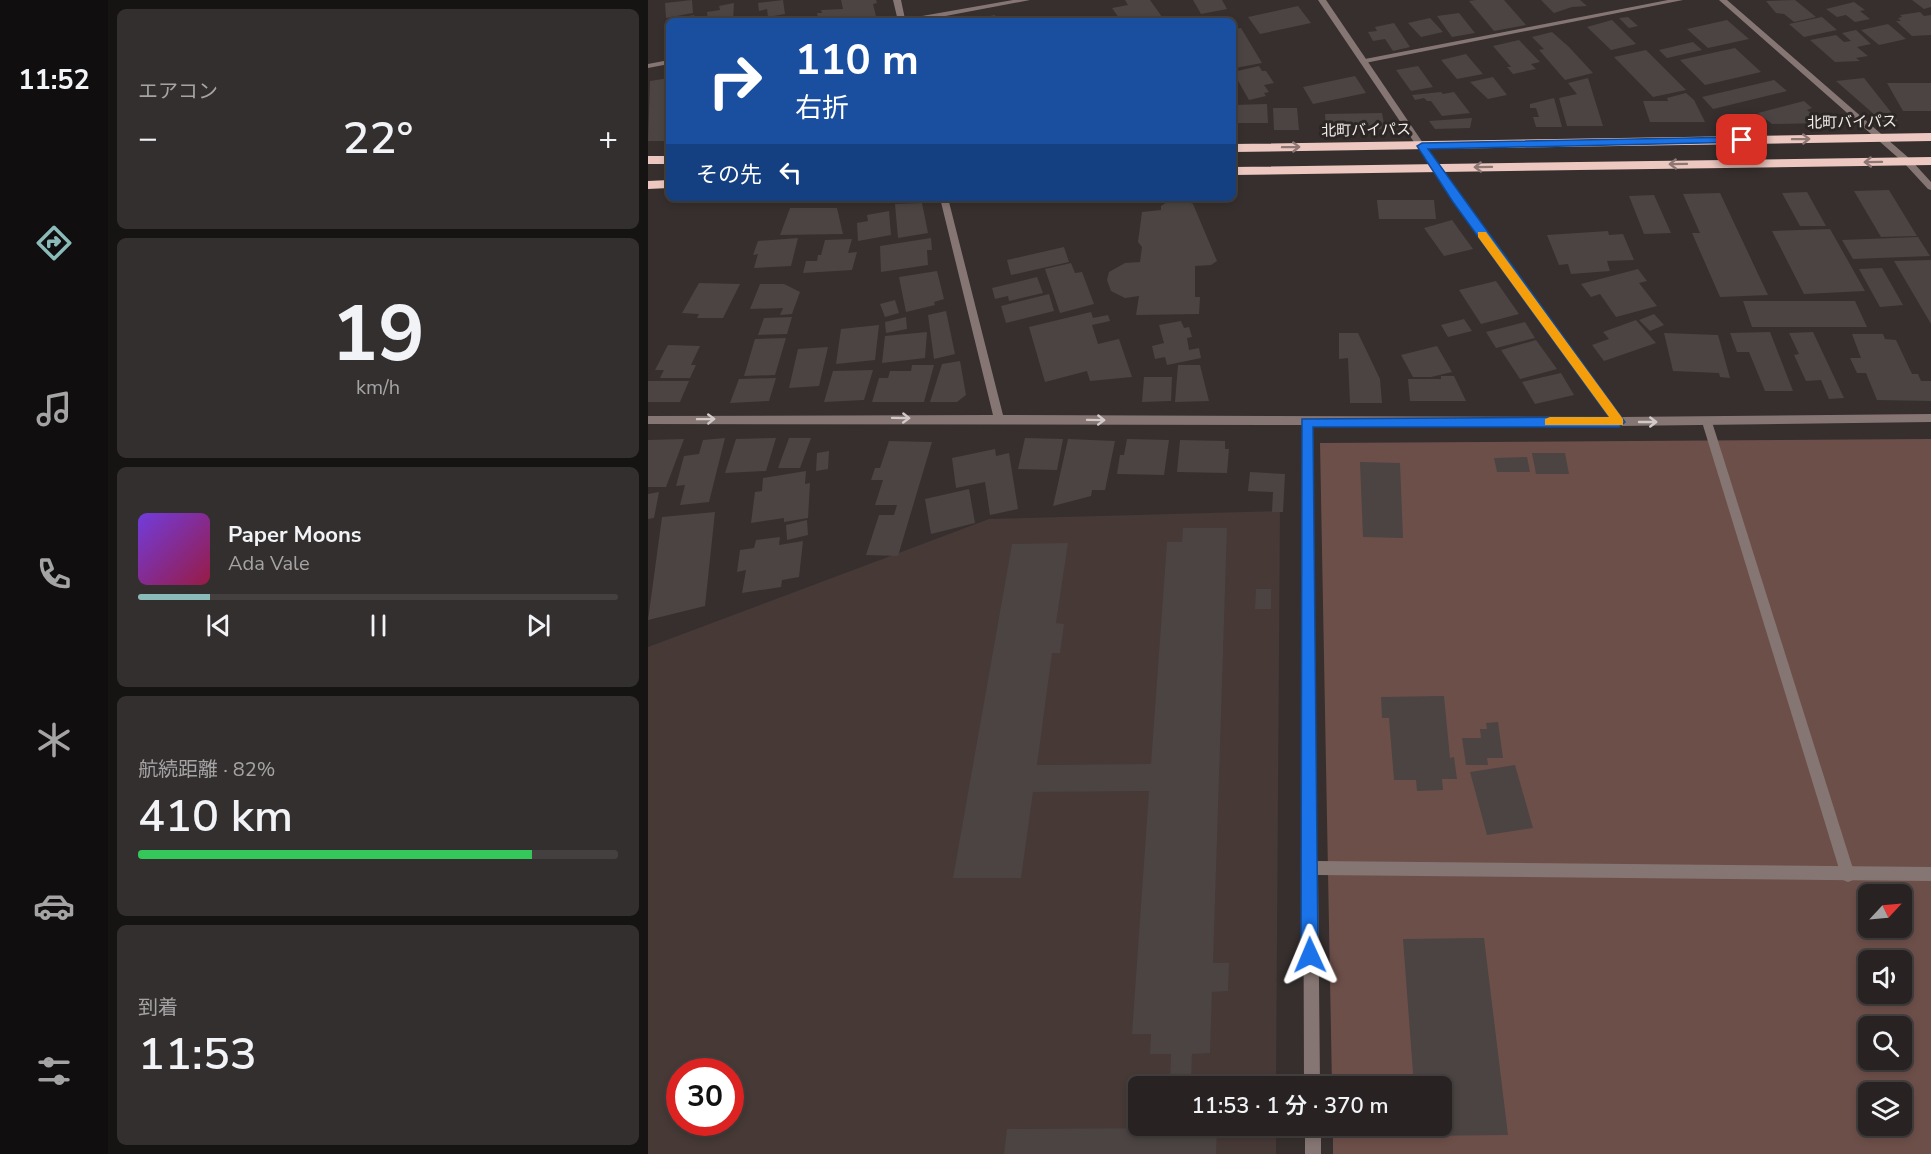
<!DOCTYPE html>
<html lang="ja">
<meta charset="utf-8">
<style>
body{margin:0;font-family:"Nunito Sans","Noto Sans JP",sans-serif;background:#342f2f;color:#f1f3f6;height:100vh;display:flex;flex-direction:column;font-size:22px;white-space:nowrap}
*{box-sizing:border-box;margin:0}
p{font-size:20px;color:#a5a4a5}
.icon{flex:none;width:33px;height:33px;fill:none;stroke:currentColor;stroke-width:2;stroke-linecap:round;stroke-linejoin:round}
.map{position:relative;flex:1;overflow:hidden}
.panel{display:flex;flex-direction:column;gap:9px;padding:9px;background:#161313;width:540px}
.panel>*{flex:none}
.guide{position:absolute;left:18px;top:18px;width:570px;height:183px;border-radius:9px;box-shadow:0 3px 9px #0003,0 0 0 2px #444040;background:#1a4fa0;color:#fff;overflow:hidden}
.needle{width:39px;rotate:64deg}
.controls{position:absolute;left:1210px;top:884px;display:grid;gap:12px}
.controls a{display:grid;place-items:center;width:54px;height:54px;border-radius:9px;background:#282322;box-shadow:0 3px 9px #0003,0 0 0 2px #444040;font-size:30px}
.speed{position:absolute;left:18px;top:1058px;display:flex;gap:12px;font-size:30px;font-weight:700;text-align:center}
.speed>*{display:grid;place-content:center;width:78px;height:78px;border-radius:50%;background:#282322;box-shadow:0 3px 9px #0003,0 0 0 2px #444040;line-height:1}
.speed .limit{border:9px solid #d22;background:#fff;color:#111}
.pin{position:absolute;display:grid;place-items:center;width:51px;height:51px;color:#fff;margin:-26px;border-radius:12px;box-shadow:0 3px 9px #0006}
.me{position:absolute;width:66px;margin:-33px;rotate:359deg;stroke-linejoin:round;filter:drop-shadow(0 0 4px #0008)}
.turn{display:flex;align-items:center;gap:21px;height:126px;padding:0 30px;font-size:27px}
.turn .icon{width:78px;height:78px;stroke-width:2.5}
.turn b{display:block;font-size:42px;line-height:51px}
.then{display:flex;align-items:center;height:57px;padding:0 30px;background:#0003;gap:12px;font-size:22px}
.big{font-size:45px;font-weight:600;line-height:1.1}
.panel .card{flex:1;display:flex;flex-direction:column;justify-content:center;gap:9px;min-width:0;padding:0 21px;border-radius:9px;background:#342f2f}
.panel .dial{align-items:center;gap:0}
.dial b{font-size:78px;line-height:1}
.song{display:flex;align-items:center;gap:18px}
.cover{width:72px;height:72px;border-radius:9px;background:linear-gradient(135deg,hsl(260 70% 55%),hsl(340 70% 35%))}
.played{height:6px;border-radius:3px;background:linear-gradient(90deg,#8bbbb9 15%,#444040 15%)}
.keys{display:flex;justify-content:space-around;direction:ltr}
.heat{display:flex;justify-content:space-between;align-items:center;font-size:33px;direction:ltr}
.charge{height:9px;border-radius:4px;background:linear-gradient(90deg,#34c759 82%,#444040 0)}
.trip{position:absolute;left:480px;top:1076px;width:324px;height:60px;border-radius:9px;background:#282322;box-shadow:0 3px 9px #0003,0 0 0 2px #444040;font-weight:600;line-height:60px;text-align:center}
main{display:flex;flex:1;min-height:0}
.menu{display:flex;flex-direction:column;width:108px;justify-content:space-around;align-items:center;background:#100e0e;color:#a5a4a5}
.menu .icon{width:42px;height:42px}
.menu .current{color:#8bbbb9}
.menu b{font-size:27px;color:#f1f3f6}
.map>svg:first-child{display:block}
</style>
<main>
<nav class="menu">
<b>11:52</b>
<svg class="icon current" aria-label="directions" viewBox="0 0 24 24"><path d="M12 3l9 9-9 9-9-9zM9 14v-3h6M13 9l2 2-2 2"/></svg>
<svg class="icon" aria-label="music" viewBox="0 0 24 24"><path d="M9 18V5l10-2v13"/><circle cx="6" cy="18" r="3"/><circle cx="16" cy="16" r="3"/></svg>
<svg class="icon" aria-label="phone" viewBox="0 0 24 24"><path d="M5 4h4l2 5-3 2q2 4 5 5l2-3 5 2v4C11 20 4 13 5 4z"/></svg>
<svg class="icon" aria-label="climate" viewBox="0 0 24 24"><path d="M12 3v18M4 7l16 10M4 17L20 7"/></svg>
<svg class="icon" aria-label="car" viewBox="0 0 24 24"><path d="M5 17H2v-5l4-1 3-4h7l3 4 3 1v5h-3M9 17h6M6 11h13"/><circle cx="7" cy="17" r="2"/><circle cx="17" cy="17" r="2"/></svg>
<svg class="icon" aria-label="filters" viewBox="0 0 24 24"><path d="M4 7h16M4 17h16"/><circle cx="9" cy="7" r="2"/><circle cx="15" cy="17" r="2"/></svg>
</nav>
<section class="panel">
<div class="card"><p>エアコン</p>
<div class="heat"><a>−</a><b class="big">22°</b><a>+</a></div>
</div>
<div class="card dial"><b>19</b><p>km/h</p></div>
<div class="card">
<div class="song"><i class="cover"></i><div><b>Paper Moons</b><p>Ada Vale</p></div></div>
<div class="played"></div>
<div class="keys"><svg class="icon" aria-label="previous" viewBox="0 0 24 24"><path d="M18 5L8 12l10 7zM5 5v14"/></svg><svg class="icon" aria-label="pause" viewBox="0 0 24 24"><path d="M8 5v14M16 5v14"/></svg><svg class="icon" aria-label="next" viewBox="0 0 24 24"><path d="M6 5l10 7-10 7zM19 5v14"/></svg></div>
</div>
<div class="card"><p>航続距離 · 82%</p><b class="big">410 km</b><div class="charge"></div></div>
<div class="card"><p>到着</p><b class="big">11:53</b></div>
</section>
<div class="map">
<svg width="1283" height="1154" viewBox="0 0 1283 1154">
<rect width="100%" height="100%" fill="#362f2e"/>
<path fill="#463936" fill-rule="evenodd" d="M632 511 628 1086H490V1125H628V1154H0V647L341 519ZM32 1071H82V1122H32Z"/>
<path fill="#6d4f49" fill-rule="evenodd" d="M1283 439V1154H685V1125H794V1086H684L672 443ZM1221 894H1254V927H1221ZM1221 960H1254V993H1221ZM1221 1026H1254V1059H1221ZM1221 1092H1254V1125H1221Z"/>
<path fill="#4b4442" d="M44 0 45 13 18 18 17 3Z
M135 0 137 14 120 17 119 9 111 11 110 3Z
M193 0H228L229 3 225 4 228 16 203 21H171L169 13H174L173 10 195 9Z
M477 0H502L517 21H473L464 8 480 5Z
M545 0H574L579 9 553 14Z
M828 0H856L878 25 846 31 821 1Z
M893 0H932L939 6 924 7 906 13Z
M1147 0 1168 17 1146 22 1136 14 1128 13 1118 1Z
M1264 0H1283V7L1276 9Z
M1206 2 1217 10 1212 11 1222 19 1207 22 1198 15 1189 17 1178 9Z
M86 3 85 21H60L59 12 72 10 71 6Z
M650 6 663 23 612 34 600 17Z
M1272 12 1276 16 1283 15V35L1264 36 1248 21H1253L1250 18 1254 17 1252 15Z
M811 13 827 33 804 37 789 16Z
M46 15 47 21H21V34H19L18 20Z
M347 15 349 21H319V20Z
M980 17 990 26 981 28 971 18Z
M1174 17 1189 30 1156 37 1141 24Z
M782 18 795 32 773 37 760 23Z
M964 20 988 44 963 50 939 27Z
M1079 20 1101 39 1060 48 1039 29Z
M746 23 762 47 745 51 737 39 725 41 720 32 729 31 727 27Z
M1240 24 1258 39 1231 45 1213 30Z
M593 28 614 63 587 68 585 64V29Z
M1208 30 1223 44 1209 47 1220 56 1208 58 1212 61 1187 62 1162 40 1188 35 1196 42 1203 41 1194 33Z
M904 32 921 47 945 73 917 80 891 50 896 49 884 37Z
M21 36V53L16 54V37Z
M871 40 892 62 883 64 888 69 865 74 859 67H863L845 46Z
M1045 42 1054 50 1019 58 1011 50Z
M1087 48 1113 72 1057 85 1032 60Z
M998 50 1038 90 1005 97 966 57Z
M818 54 835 74 809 79 793 60Z
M611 66 614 71H618L626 83 616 85 621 92 616 93 618 96 601 100 585 72Z
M770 66 785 87 763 91 748 70Z
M707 76 718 93 665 104 655 87Z
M845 77 859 95 840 99 822 82Z
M21 78V141H0L2 81Z
M940 78 955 126H919L911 98 929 94 920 83Z
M1216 78 1250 121 1235 122 1188 81Z
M1126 80 1139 91 1065 109 1054 97Z
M1239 83H1283V111H1255Z
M793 92 795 94 806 92 822 113 794 116 783 101H779L776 98 767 100 764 95Z
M1038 93 1046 100 1057 122H1002L995 101H1020L1019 98Z
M906 98 914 127H888L885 117H891L888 108H882V104Z
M1156 101 1164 108 1159 110 1175 123 1124 124 1110 113Z
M619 104 620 123H585V105Z
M625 108H649L651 130H626Z
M734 113 737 129H678L677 114Z
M824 118 822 128 787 129 781 121Z
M1241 190 1269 236 1233 237 1206 191Z
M1159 192 1178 226H1152L1134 193Z
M1072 193 1120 295 1072 297 1044 233H1052L1035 194Z
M1006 195 1023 233 996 234 981 196Z
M523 199H534L545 204 569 261 563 265 547 266V297H552L551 314 488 315 491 296 477 298 463 291 459 280 461 272 477 263 492 262 494 247 490 242 494 212 513 210V206Z
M729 200H786L788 219H731Z
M274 203 280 233 250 238 247 204Z
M142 208H189L195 234 132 235Z
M241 211 243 235 210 241 209 223 220 221 219 215Z
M804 220 825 249 796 256 776 228Z
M1182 229 1217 291 1156 294 1124 231Z
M960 231 961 235 975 234 986 260 959 261 962 271 923 274 920 264 911 265 899 235Z
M1270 237 1282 256 1205 259 1194 240Z
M150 238 143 266 106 268 110 254 105 255 110 241Z
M283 238 284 250H279L280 265 233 272 232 246Z
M204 239 200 253 209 252 204 270 155 273 158 261H169L170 255H173L177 240Z
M416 247 421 262 363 275 359 260Z
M1283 260V324L1246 261Z
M423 263 427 273 434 272 446 304 412 313 397 269Z
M1234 268 1255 305 1232 307 1211 269Z
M990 269 999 281 991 283 1009 306 968 317 952 294 943 297 933 284Z
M289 271 296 299 286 302 287 305 258 312 251 277Z
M389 277 395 293 361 301 360 296 347 299 344 288Z
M848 281 871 314 833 324 811 290Z
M51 283 92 284 75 318H49L51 314 34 313Z
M112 284H136L152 292 144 314 132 315 135 308 102 309Z
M401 294 406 311 358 323 353 306Z
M247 300 251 313 237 317 232 304Z
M1095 301H1207L1219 327H1104Z
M298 311 307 354 286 359 280 315Z
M443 312 445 318 460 315 462 321 444 325 450 344 471 339 484 377 442 381 439 371 397 382 381 327Z
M1006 314 1016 325 1002 331 991 320Z
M144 317 139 334 110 335 116 318Z
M258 317 259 329 238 333 237 322Z
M816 319 824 331 800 337 793 325Z
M988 320 1008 343 956 361 944 345 961 339 955 332Z
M533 321 536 328 541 327 544 337 539 338 541 350 551 348 553 358 519 365 517 357 507 359 504 346 516 343 511 325Z
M877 322 887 338 848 348 838 332Z
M231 325 227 360 188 364 193 329Z
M279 332 277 358 234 363 237 336Z
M1122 332 1145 391H1117L1101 352H1089L1082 333Z
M1165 332 1196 398 1181 399 1173 380 1158 381 1146 355 1151 354 1141 333Z
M691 333H710L732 379 734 403H702L700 358 691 359Z
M1016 333 1070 335 1082 378 1072 377 1071 373 1025 371Z
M1204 334H1235L1237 339 1248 340 1264 374H1270L1273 381H1283V401L1229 400 1218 373H1209L1202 358H1213Z
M138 338 127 375 96 376 107 339Z
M888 340 909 369 872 379 853 350Z
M20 345 52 346 43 365H48L42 378H12L16 370H7Z
M789 346 804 372 783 377H765L753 355Z
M180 347 171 386 141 388 150 349Z
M312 361 318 395 309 402H282L294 364Z
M264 365H286L276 402H224L231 378H240L242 371H263Z
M530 365H552L561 401 527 402Z
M225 370 216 400 176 402 185 371Z
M913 373 926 395 887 404 874 382Z
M793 376H806L818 401H762L760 379H793Z
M496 377H524L523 401 494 402Z
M128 378 121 401 82 403 91 379Z
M0 381H41L32 402H0Z
M77 438 61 502 32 505 37 485 28 486 36 456 51 454 55 440Z
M128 438 118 471 77 473 88 439Z
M141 438H163L152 468H130Z
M377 438 415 439 409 470 370 469Z
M36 439 18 487H0V440Z
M420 439 467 441 457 490H444L443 496 405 506Z
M479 439 521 440 516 475 469 474 472 455H476Z
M532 440 577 441V449H581L579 473 529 472Z
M241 441 284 442 250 556 218 555 231 515H246L249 505H227L235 480H223L227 468H232Z
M347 449 348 456 361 453 370 509 342 515 337 482 308 488 304 458Z
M181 451 180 469 168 471 169 453Z
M884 453H917L921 474H888Z
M879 457 882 472H849L846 458Z
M712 462 752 463 755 538 715 537Z
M158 471 157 484 162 483 160 518 136 522V518L103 523 107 492 114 491 115 478Z
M602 472 637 474 635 512H624L625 492 600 491Z
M321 489 327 523 283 534 277 499Z
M11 492 6 518 0 519V494Z
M67 512 57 606 0 620 14 517Z
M159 520 160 535 139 540 138 525Z
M535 528H579L565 963H581L580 991 564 992 562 1053 544 1054 543 1086H522L523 1054H502L503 1034H484L501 791 385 792 373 878H305L364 544 420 543 408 623 416 624 412 653H404L389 765 503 764 519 542H534Z
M132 537 131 545 155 541 151 577 134 580 133 587 94 593 98 570 89 572 92 550 106 548 108 540Z
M608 589H623V609H607Z
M796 696 802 758 806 757 809 779H794L795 790 769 791 768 780H746L741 718H734L733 697Z
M850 722 855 758H839L840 765H818L814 738H833L832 729H839L838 723Z
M867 765 885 828 839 835 822 772Z
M836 938 860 1135 770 1136 769 1125H794V1086H766L755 939Z
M520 1125 569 1128 568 1154H356L359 1129 520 1128Z"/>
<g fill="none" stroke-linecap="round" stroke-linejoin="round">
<path fill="#867673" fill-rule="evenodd" d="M1059 418 1064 422 1207 875 1205 880 1200 882 1195 880 1193 875 1054 422Z"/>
<path fill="#867673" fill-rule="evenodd" d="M245 0H253L257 19 365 0H382L271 21H250Z
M1020 0H1035L717 63 713 61 717 59Z
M1071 0H1079L1262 159 1283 182V190L1280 189 1256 163Z
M21 60V64L0 68V64Z
M773 143 776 144 812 197 973 417 1283 414V422L971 426 664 425 669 861 1283 867V881L670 875 672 1086H656L654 425 0 424V416L345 415 292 198H300L355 415 961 417 806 201 769 146Z
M657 1125H673V1154H657Z"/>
<path fill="#867673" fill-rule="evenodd" d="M670 0H678L777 146 776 148H770Z"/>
<path fill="#ecc8c0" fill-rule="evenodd" d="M1283 133V141L585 152V144Z
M0 156H21V164H0Z
M1283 157V165L585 175V167Z
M21 180V188L0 189V181Z"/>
</g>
<defs><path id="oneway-shaft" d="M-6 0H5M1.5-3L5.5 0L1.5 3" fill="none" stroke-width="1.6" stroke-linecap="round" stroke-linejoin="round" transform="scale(1.5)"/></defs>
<g stroke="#8c7772">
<use href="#oneway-shaft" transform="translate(1153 139) rotate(-1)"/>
<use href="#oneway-shaft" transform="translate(643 147) rotate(-1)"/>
<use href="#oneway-shaft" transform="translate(1225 162) rotate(179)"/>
<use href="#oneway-shaft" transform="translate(1030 164) rotate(179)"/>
<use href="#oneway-shaft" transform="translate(835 167) rotate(179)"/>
</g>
<g stroke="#d2cac8">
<use href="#oneway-shaft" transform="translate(253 418) rotate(1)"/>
<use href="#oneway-shaft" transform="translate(58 419) rotate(-1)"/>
<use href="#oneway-shaft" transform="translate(448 420) rotate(1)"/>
<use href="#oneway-shaft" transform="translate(1000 422)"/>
</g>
<path fill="#1a73e8" stroke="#114b97" stroke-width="1.5" d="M1094 137 1099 140 1098 142 780 149 977 422 971 427H665L670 955 668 961 662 963 656 961 653 955 654 419 961 417 805 202 769 146 774 143Z"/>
<path fill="#f59e0b" d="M830 232H838L975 419V425H897V419L902 417H961L830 237Z"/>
<g text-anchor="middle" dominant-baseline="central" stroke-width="6" stroke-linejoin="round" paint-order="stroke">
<g font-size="15" fill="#f2eeed" stroke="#2c2624">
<text transform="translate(1204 122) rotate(-1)">北町バイパス</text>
<text transform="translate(718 130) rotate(-1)">北町バイパス</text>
</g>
</g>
</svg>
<div class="controls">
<a><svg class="needle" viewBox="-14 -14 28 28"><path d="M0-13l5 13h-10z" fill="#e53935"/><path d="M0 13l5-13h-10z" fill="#a5a4a5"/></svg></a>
<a><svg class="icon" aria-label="sound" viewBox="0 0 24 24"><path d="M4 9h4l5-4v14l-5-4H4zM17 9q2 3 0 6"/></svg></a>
<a><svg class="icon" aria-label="search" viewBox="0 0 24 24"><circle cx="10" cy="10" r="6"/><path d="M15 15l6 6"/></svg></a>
<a><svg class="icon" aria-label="layers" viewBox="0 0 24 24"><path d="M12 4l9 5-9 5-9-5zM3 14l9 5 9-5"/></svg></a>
</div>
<div class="speed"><div class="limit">30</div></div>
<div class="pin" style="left:1094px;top:140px;background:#d93025"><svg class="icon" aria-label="arrive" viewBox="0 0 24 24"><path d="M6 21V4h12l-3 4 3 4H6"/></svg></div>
<svg class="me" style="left:662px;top:955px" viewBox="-20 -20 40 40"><path d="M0-17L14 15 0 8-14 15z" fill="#1a73e8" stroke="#fff" stroke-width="4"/></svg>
<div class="trip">11:53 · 1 分 · 370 m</div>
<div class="guide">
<div class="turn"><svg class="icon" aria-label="right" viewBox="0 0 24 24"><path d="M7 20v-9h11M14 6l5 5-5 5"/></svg><div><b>110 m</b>右折</div></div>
<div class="then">その先<svg class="icon" aria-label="left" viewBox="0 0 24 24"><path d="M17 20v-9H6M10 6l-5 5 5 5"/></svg></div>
</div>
</div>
</main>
